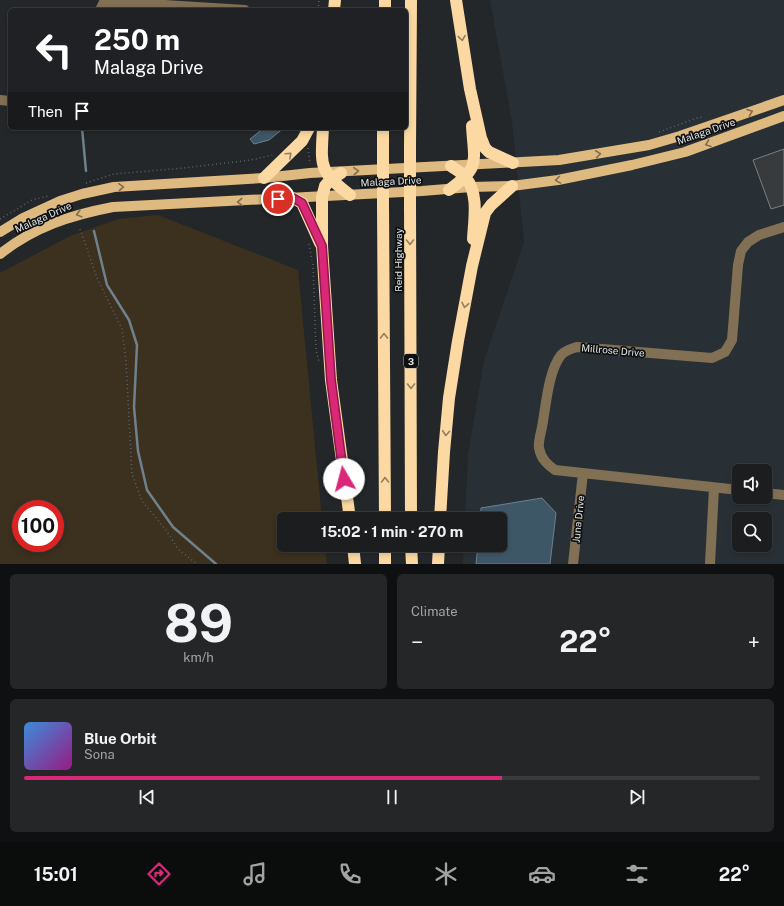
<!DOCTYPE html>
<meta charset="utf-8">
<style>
body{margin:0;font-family:"Public Sans",sans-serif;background:#242628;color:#f1f3f6;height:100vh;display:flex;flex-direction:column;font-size:15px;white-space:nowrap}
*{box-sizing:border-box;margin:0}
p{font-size:13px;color:#a0a2a4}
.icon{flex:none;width:22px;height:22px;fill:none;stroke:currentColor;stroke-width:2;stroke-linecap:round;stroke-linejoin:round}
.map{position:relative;height:564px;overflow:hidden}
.drawer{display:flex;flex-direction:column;gap:10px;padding:10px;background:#0f1011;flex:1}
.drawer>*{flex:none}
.hud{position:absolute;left:8px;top:8px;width:400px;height:122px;border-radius:6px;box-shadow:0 2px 6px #0003,0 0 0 1px #393b3d;background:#202124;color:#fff;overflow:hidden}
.tools{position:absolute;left:732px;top:464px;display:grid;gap:8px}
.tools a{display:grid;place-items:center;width:40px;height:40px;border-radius:6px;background:#1b1d1f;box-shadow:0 2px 6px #0003,0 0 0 1px #393b3d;font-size:20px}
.speed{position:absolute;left:12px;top:500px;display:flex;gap:8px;font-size:20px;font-weight:700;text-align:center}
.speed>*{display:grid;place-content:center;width:52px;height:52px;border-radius:50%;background:#1b1d1f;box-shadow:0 2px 6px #0003,0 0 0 1px #393b3d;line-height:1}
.speed .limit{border:6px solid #d22;background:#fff;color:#111}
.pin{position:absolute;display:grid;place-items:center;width:34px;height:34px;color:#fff;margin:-17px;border:2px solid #fff;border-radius:50%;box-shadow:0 1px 4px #0007}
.me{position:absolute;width:44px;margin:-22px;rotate:352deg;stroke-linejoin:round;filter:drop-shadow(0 0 3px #0008)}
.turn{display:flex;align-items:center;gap:14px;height:84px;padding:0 20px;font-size:18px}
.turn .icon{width:52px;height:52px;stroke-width:2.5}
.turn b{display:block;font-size:28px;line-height:34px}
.then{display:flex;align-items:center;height:38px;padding:0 20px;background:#0003;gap:8px;font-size:15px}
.big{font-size:30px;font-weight:700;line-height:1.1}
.drawer .widget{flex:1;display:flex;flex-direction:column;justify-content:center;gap:6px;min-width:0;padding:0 14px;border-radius:6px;background:#242628}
.drawer .dial{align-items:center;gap:0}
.dial b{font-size:52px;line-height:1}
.song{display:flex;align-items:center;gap:12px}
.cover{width:48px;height:48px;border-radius:6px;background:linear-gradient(135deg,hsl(210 70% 55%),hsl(310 70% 35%))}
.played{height:4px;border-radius:2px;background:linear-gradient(90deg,#db2777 65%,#393b3d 65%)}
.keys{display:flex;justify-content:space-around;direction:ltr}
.heat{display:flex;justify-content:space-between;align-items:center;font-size:22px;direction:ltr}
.drawer .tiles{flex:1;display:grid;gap:10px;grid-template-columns:1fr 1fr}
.widget:last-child{grid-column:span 2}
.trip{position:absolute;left:277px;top:512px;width:230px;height:40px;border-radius:6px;background:#1b1d1f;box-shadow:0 2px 6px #0003,0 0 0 1px #393b3d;font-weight:700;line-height:40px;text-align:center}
.tabs{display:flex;height:64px;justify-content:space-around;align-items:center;background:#0b0c0c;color:#a0a2a4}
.tabs .icon{width:28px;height:28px}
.tabs .active{color:#db2777}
.tabs b{font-size:18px;color:#f1f3f6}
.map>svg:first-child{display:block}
</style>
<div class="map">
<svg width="784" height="564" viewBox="0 0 784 564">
<rect width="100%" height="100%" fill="#242729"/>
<path fill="#283036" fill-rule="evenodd" d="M490 0H784V564H463L464 545H500V519H465L468 455 484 361 524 242 512 121ZM739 471H765V497H739ZM739 519H765V545H739Z"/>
<path fill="#3c301e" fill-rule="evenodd" d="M158 215 298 270 322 519H284V545H325L327 564H0V273L70 236 118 219ZM21 509H55V543H21Z"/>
<path fill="#3e5767" stroke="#6f818c" d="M264 128H284L269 140 254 144 250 139Z
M542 498 556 513 550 564H476L478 545H500V519H480L481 508Z"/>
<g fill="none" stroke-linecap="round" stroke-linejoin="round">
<path stroke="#6f818c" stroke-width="2.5" d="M82 128 86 171
M94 231 107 285 129 320 137 345 134 407 138 451 147 490 173 527 216 564"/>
</g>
<path fill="#383b3d" stroke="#7c7f82" d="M784 149V205L771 209 753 160Z"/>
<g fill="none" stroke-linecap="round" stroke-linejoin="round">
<path stroke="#5f6264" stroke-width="1.5" stroke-dasharray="1 3" stroke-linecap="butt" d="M318 10 319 0
M659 132 697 118 704 117
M308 148 310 164
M86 183 114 174 184 168 251 160 273 155
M0 219 32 200 48 196
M80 229 97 278 122 329 126 361 132 474 142 501 166 530 178 549 197 564
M309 244 312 260
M313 264 316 350 319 362"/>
<path stroke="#827055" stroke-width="10" d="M100 10 104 2H116L245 10
M0 100 10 101
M739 490 555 470C547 464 541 459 539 448 538 442 541 433 542 427 546 406 548 372 561 355 566 350 571 349 577 347L712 358 725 352 732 340 738 265 741 251 748 242 759 235 784 227
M765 493 784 495
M573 564 583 473
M710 564 714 488"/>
<path stroke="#deb980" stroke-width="10" d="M0 232 23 218 60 201 82 194 114 187 264 178 310 173 559 160 649 145 680 136 784 100
M0 254C34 227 71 215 113 207L422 191 471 187 512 186 558 180 632 165 685 152 784 116"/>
<path stroke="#fcd9a2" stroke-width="12" d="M456 0 470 89 481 138 485 148 489 152 513 163
M334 10 335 0
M385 10V0
M323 128C321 165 318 171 350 195
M410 148 411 0
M383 150V128
M451 166C456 170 463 173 466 178 479 194 474 220 473 239
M341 173 331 179 325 186 322 197V246L331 380 350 519
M264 178 302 141 309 128
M449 190C481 167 474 162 472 126
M293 198 302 203 320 243
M410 203 411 519
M383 204 385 519
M440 519 444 452 449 398 458 341 472 266 485 213 491 205 512 186
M353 545 355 564
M385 545V564
M411 545 412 564
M438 564 439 545"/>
<path stroke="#fcd9a2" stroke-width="12" d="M410 148V203
M383 150V204"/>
</g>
<defs><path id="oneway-chevron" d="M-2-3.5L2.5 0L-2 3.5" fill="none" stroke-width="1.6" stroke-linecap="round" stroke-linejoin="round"/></defs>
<g stroke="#917f61">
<use href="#oneway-chevron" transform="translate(462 38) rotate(81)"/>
<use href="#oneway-chevron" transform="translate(289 155) rotate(-43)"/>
<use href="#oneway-chevron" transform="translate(410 242) rotate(90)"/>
<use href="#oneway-chevron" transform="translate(465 305) rotate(101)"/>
<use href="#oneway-chevron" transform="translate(384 336) rotate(-90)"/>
<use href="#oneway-chevron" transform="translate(411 386) rotate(90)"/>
<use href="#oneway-chevron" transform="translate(446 433) rotate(95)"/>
<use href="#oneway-chevron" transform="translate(385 480) rotate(-90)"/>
</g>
<g stroke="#816d4e">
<use href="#oneway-chevron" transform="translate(750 112) rotate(-20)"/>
<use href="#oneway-chevron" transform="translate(708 144) rotate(160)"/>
<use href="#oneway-chevron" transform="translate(598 154) rotate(-8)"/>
<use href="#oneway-chevron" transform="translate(356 171) rotate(-4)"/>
<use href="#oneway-chevron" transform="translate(558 180) rotate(171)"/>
<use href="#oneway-chevron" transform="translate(121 187) rotate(-4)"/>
<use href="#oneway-chevron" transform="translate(240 202) rotate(177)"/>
<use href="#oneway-chevron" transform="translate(79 214) rotate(165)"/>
</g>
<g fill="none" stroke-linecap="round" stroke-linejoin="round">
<g stroke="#8e194d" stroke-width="10">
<path id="route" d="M278 199 293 198 302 203 322 246 331 380 344 479"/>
</g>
<use href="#route" stroke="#db2777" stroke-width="7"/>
</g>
<g text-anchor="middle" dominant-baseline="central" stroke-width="3.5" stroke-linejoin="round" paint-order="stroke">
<rect fill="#0f1011" stroke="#a2a4a5" stroke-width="1" x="404" y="354" width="14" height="14" rx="3"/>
<g font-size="9" font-weight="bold" fill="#e1e3e4">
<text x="411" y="361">3</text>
</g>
<g font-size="10" fill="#e1e3e4" stroke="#0f1011">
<text transform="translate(706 131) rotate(-19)">Malaga Drive</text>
<text transform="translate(391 181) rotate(-3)">Malaga Drive</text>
<text transform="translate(43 217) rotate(-24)">Malaga Drive</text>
<text transform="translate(398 260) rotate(-90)">Reid Highway</text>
<text transform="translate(613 350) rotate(5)">Millrose Drive</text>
<text transform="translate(578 519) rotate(-84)">Juna Drive</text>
</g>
</g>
</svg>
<div class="tools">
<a><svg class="icon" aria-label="sound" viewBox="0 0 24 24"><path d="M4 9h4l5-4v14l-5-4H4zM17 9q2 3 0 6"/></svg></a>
<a><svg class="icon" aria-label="search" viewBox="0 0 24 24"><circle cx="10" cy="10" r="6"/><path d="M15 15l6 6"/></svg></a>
</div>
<div class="speed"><div class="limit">100</div></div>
<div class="pin" style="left:278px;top:199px;background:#d93025"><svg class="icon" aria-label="arrive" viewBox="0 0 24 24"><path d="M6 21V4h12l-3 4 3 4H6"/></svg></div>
<svg class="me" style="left:344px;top:479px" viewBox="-20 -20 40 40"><circle r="19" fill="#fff"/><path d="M0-13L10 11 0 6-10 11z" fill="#db2777"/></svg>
<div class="trip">15:02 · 1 min · 270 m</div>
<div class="hud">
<div class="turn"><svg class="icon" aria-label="left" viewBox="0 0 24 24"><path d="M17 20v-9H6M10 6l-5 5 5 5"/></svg><div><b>250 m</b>Malaga Drive</div></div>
<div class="then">Then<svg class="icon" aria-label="arrive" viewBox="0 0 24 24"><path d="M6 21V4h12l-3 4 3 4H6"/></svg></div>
</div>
</div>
<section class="drawer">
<div class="tiles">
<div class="widget dial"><b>89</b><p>km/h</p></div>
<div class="widget"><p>Climate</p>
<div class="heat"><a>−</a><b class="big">22°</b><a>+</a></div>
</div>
<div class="widget">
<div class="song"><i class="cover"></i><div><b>Blue Orbit</b><p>Sona</p></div></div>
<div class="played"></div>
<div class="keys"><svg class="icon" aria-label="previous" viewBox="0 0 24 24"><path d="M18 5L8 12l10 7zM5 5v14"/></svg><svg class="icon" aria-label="pause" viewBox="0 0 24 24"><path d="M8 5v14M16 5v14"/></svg><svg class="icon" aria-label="next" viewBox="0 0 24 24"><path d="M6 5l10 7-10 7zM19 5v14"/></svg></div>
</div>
</div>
</section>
<nav class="tabs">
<b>15:01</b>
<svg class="icon active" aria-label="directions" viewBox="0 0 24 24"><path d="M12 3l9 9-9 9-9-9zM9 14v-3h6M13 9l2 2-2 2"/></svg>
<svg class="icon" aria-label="music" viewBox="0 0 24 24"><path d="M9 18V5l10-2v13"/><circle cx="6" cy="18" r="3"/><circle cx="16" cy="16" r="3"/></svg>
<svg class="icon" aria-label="phone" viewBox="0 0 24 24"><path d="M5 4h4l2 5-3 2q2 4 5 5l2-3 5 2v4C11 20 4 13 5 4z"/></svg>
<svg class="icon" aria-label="climate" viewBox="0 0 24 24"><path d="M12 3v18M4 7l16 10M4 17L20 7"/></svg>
<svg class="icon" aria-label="car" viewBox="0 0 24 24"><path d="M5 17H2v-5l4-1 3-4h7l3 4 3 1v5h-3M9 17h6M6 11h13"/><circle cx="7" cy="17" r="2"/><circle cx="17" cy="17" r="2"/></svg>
<svg class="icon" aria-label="filters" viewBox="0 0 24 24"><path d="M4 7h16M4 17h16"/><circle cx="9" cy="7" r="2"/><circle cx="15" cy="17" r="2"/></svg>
<b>22°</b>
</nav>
